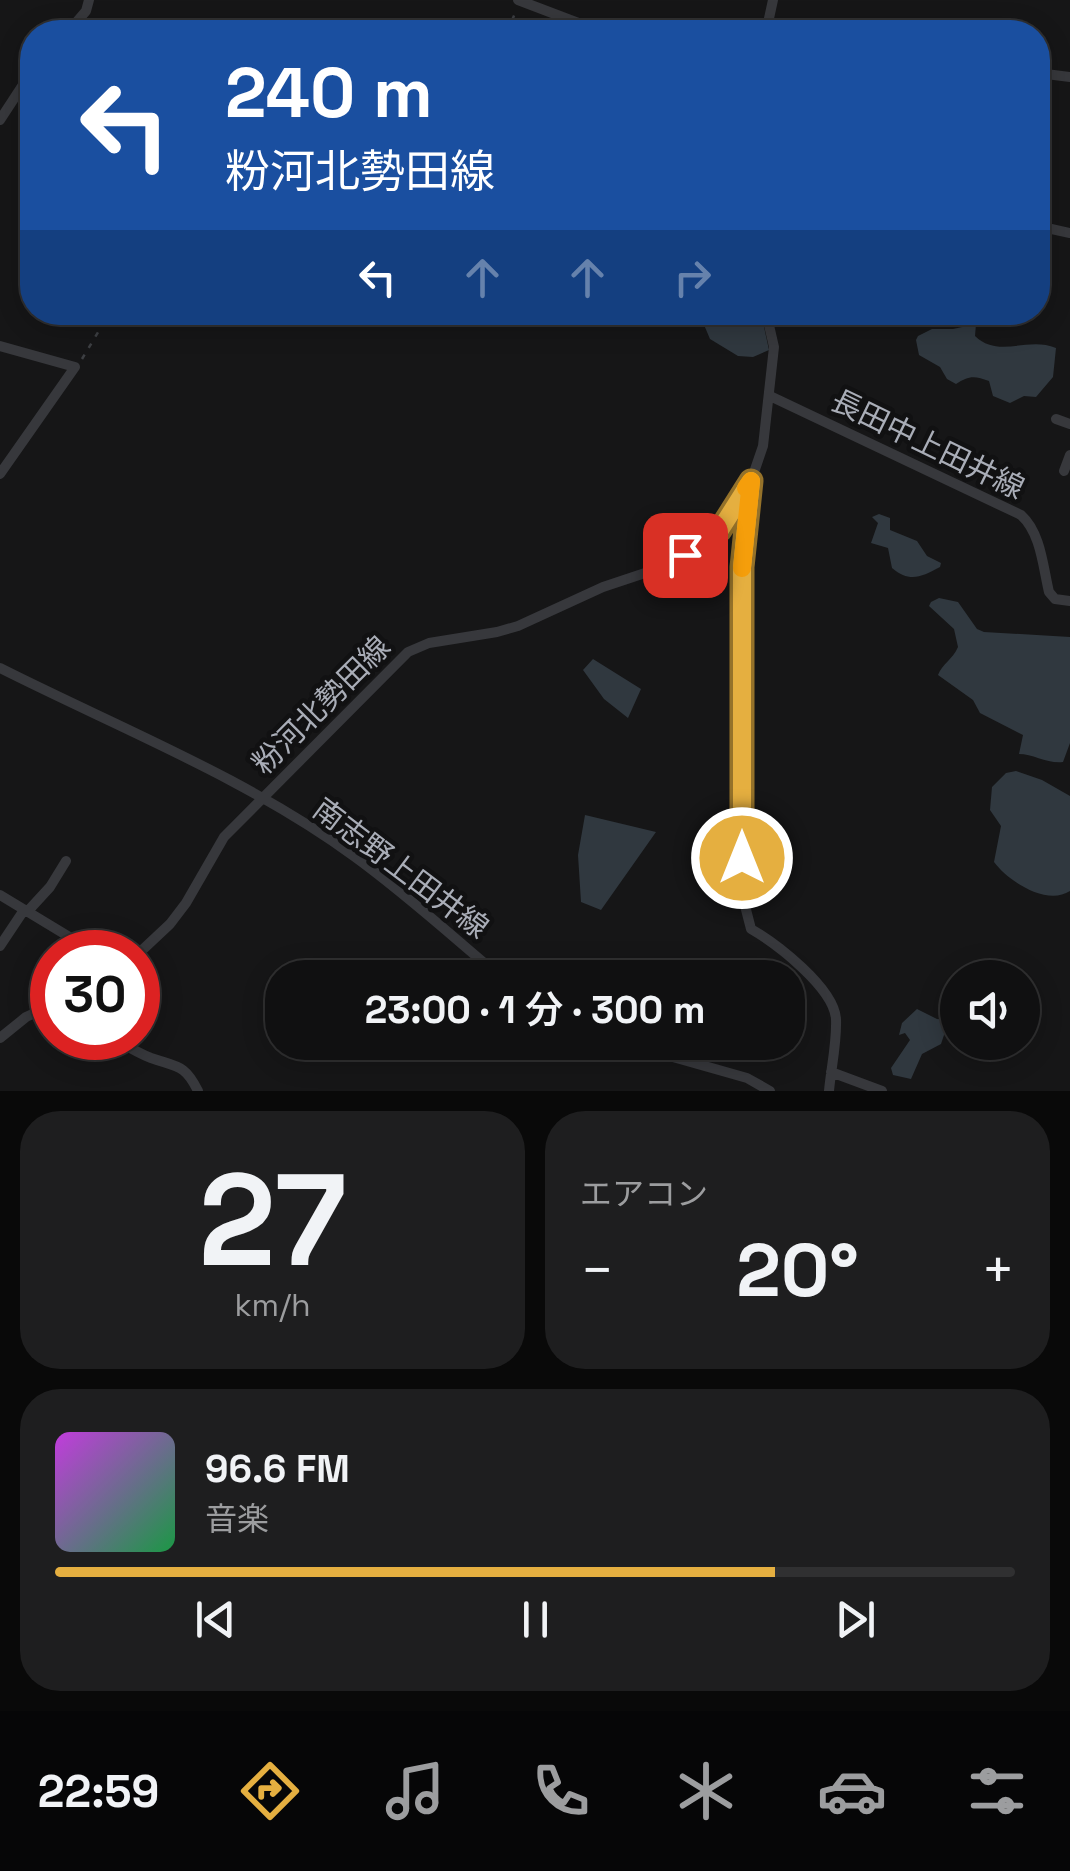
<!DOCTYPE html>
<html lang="ja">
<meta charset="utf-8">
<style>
body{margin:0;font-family:"Space Grotesk","Noto Sans JP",sans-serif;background:#1e1e1f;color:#f1f3f6;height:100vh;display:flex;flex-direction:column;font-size:38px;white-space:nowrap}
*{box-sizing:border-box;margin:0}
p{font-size:32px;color:#9c9d9f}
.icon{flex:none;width:55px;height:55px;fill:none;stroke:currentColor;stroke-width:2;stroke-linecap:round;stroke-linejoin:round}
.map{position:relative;height:1091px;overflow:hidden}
.panel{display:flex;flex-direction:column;gap:20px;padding:20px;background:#090909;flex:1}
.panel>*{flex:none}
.guide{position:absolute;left:20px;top:20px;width:1030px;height:305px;border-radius:40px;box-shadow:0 5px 25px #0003,0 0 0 2px #303031;background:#1a4fa0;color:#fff;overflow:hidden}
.controls{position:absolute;left:940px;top:960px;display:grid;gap:20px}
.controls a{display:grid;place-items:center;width:100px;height:100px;border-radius:50%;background:#101011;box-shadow:0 5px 25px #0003,0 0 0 2px #303031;font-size:50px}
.speed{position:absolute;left:30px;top:930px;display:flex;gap:20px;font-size:50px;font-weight:700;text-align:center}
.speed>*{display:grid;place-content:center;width:130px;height:130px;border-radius:50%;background:#101011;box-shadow:0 5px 25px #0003,0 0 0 2px #303031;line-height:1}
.speed .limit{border:15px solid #d22;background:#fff;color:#111}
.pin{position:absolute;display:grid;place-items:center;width:85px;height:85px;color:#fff;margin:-42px;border-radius:20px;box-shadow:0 5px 15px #0006}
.me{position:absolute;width:110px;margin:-55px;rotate:0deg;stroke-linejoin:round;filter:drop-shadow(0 0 8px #0008)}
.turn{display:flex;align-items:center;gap:35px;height:210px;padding:0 40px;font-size:45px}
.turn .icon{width:130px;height:130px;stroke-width:2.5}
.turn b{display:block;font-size:70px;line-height:85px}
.lanes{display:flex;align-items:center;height:95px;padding:0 40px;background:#0003;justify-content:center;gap:50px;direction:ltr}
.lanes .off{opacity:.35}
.big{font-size:75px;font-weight:600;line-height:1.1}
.panel .card{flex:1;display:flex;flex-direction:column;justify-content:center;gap:15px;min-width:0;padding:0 35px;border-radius:40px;background:#1e1e1f}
.panel .dial{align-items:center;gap:0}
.dial b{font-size:130px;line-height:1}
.song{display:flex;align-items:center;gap:30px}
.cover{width:120px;height:120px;border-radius:15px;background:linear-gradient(135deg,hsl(290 70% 55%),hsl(140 70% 35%))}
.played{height:10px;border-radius:5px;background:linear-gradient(90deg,#e5af40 75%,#303031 75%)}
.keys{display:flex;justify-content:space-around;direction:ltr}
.heat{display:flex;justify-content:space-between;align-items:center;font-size:55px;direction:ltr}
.panel .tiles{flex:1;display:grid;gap:20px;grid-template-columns:1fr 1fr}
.card:last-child{grid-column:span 2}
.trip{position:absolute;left:265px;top:960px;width:540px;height:100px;border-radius:40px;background:#101011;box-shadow:0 5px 25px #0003,0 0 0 2px #303031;font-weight:600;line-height:100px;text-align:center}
.dock{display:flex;height:160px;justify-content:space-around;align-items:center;background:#060607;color:#9c9d9f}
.dock .icon{width:70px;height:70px}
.dock .current{color:#e5af40}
.dock b{font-size:45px;color:#f1f3f6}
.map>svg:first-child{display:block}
</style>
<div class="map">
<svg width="1070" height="1091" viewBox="0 0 1070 1091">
<rect width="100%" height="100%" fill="#161617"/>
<path fill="#30383f" d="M699 313H761L769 350 753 357 738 356 710 339Z
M976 324 975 336C999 359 1027 336 1056 348L1053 377 1036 397 1024 396 1010 403 993 396 989 381C974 375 968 376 956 384L947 379 940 367 919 355 916 340 918 336 932 329H953Z
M879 514 890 518V530L917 541 927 556 941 563 940 567C921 577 910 583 892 568L888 548 871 543 878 523 872 517Z
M939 598 958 602 977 629 984 632 1070 637V743L1063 762C1048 764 1033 754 1019 754L1023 735 980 713 973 700 938 675C942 664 953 659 958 647L954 629 929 606 931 602Z
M593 659 641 689 628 718 604 699 583 670Z
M1016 771 1042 780 1070 796V891C1047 906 1009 882 994 862L1001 826 990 810 992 787 1006 773Z
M585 815 656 832 601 910 581 902 578 855Z
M917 1009 937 1019 949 1020 941 1044 922 1054 911 1079 893 1075 891 1068 910 1040 905 1033 899 1035 902 1023Z"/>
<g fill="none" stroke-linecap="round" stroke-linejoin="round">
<path stroke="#3d3f43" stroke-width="2.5" stroke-dasharray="5 8" stroke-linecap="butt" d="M430 32C453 22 467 25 490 32
M507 32 516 11
M82 359 103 324 130 312"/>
<path stroke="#37383c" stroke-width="10" d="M518 0 602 32
M68 32 86 11 89 0
M766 32 773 0
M1038 73 1070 77
M0 120 32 71
M1038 226 1070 233
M0 346 75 367 0 474
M770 396 1021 515C1041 533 1043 567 1049 592L1055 599 1070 601
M1056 419 1070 424
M1064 471 1070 455
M751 482 741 567 742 894 751 929C777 944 834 988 836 1019 837 1043 831 1068 829 1091
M0 668C119 728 247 778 355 857 406 894 453 937 502 978
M0 895 81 944 88 952
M27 912 50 887 66 861
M0 946 24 910
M138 954 170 924 186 903 224 837 408 652 429 643 497 632 518 626 603 587 651 571 685 555 720 530 751 481 763 446 774 347 766 312
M0 1038 26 1017 52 1005
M113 1038C125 1045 138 1053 151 1058 177 1067 185 1064 198 1091
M620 1042 747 1078 770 1091
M831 1072 882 1091"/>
</g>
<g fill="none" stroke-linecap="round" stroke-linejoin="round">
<g stroke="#95722a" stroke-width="25">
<path id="route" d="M685 555 720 530 751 481 742 567V858"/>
</g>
<use href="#route" stroke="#e5af40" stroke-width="18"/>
<path stroke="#f59e0b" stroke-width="18" d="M742 568 751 481 746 488"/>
</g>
<g text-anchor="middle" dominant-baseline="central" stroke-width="9" stroke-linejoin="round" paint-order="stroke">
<g font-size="30" fill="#a9adb7" stroke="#111112">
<text transform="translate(928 444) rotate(26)">長田中上田井線</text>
<text transform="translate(321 705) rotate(-45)">粉河北勢田線</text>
<text transform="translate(401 868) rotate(37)">南志野上田井線</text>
</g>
</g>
</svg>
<div class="controls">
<a><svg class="icon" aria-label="sound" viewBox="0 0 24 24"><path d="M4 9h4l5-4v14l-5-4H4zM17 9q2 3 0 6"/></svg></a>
</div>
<div class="speed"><div class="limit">30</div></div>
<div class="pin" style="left:685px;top:555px;background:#d93025"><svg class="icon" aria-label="arrive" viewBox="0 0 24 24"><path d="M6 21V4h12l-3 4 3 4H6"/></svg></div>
<svg class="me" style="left:742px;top:858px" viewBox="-20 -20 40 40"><circle r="17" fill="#e5af40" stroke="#fff" stroke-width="3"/><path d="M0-11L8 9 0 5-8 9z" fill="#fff"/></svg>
<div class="trip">23:00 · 1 分 · 300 m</div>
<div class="guide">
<div class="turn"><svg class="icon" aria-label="left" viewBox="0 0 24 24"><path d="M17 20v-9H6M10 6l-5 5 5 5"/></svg><div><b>240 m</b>粉河北勢田線</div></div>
<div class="lanes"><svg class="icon" aria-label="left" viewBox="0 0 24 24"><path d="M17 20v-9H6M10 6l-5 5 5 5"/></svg><svg class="icon off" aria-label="ahead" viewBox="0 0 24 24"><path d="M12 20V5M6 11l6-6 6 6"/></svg><svg class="icon off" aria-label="ahead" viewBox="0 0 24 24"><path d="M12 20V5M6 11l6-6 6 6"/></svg><svg class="icon off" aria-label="right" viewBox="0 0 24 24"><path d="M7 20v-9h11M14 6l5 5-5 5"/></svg></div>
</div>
</div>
<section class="panel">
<div class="tiles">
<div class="card dial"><b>27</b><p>km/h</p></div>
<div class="card"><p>エアコン</p>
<div class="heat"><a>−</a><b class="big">20°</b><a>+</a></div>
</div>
<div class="card">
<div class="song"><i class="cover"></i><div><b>96.6 FM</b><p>音楽</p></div></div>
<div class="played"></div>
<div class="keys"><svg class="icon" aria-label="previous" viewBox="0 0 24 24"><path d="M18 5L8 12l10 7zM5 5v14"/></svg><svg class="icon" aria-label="pause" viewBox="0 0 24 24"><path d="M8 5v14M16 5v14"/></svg><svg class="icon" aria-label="next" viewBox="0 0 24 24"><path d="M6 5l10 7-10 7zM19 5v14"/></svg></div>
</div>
</div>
</section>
<nav class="dock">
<b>22:59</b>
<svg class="icon current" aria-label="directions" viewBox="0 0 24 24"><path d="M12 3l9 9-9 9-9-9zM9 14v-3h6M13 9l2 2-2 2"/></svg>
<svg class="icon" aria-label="music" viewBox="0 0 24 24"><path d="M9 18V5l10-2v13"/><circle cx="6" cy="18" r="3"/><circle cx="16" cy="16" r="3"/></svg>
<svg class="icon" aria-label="phone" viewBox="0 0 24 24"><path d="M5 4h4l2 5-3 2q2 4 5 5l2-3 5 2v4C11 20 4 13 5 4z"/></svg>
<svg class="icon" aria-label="climate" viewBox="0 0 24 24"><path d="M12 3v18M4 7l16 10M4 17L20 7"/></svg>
<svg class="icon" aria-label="car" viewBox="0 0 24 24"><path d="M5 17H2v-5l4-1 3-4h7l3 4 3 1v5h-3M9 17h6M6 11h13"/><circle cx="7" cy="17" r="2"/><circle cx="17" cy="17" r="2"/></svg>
<svg class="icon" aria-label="filters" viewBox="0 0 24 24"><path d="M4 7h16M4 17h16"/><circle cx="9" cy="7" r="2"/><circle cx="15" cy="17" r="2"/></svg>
</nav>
